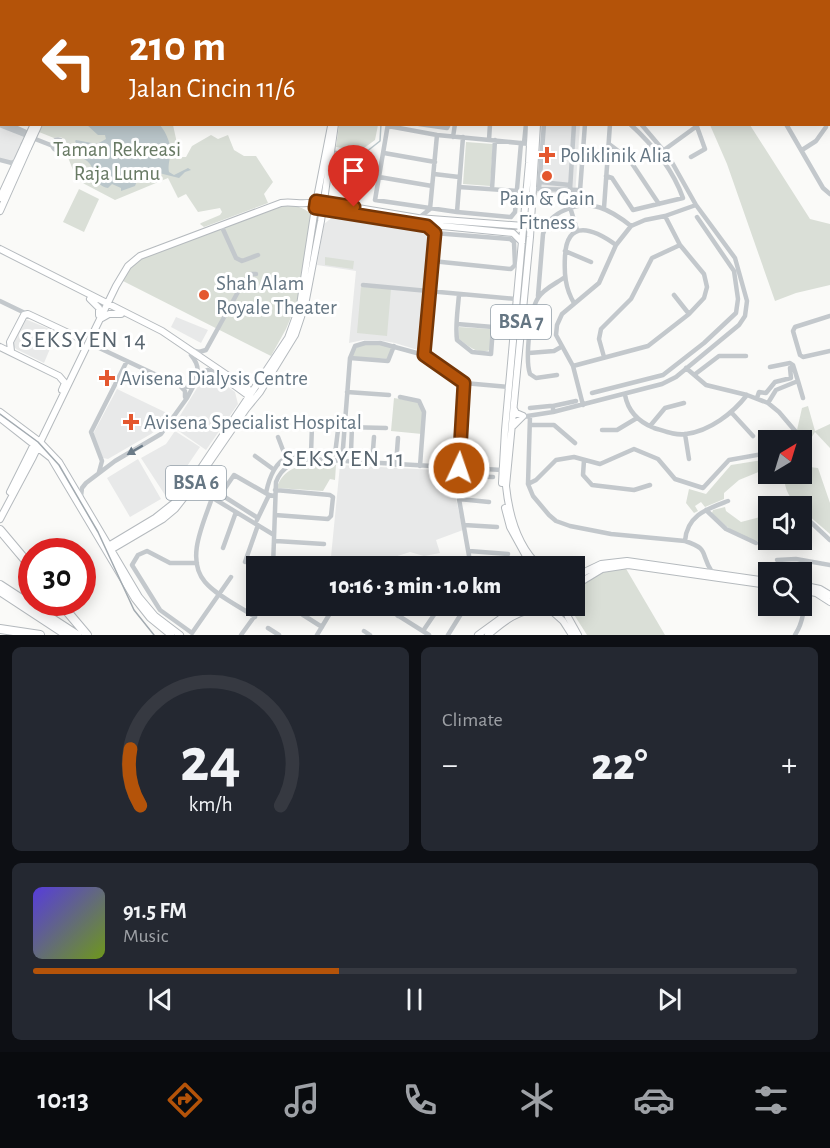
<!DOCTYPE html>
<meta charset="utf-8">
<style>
body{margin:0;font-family:"Alegreya Sans",sans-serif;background:#242831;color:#f1f3f6;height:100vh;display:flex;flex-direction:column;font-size:22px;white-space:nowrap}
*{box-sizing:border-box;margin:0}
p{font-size:20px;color:#9ea1a6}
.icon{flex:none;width:33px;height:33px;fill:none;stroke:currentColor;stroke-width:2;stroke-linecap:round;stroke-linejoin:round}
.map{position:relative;height:635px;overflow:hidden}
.drawer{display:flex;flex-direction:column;gap:12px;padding:12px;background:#0d0f14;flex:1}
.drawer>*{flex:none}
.hud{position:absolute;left:0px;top:0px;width:831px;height:126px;box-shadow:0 3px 15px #0003;background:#b45309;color:#fff;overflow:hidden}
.needle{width:39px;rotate:38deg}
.tools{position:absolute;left:758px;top:430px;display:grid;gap:12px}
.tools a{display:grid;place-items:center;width:54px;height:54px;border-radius:0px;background:#171b24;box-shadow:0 3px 15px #0003;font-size:30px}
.speed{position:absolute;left:18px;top:538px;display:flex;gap:12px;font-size:30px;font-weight:700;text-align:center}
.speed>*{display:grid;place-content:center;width:78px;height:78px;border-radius:50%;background:#171b24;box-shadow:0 3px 15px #0003;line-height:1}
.speed .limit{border:9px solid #d22;background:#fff;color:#111}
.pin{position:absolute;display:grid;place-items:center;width:51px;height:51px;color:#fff;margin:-62px -26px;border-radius:50% 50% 50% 0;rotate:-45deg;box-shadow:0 0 6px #0007}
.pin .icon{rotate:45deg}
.me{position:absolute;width:66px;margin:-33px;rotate:3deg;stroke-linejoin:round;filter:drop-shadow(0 0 4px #0008)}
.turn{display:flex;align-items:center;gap:21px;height:126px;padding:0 30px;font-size:27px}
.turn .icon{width:78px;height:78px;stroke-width:2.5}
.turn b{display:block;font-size:42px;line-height:51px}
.big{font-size:45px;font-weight:800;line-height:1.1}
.drawer .widget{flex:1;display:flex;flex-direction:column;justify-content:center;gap:9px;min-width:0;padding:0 21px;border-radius:9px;background:#242831}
.drawer .dial{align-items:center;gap:0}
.dial svg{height:156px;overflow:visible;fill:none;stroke:#363941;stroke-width:7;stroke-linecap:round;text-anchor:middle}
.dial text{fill:#f1f3f6;stroke:none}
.song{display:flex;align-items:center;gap:18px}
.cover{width:72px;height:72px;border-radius:9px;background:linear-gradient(135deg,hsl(250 70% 55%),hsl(80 70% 35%))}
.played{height:6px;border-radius:3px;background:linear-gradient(90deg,#b45309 40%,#363941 40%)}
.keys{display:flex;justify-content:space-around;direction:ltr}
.heat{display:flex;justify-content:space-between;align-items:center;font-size:33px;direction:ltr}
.drawer .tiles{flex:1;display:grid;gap:12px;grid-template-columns:1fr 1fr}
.widget:last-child{grid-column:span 2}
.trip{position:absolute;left:246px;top:556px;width:339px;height:60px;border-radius:0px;background:#171b24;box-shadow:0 3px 15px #0003;font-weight:800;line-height:60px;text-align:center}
.dock{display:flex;height:96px;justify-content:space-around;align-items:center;background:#090b0e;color:#9ea1a6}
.dock .icon{width:42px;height:42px}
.dock .selected{color:#b45309}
.dock b{font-size:27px;color:#f1f3f6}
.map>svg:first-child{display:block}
</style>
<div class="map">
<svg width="830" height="635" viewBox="0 0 830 635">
<rect width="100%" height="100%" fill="#fafaf8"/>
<path fill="#e8e9e9" d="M0 125 28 136 17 160 12 163 0 160Z
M539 125H580L575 196 535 193 539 151Z
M334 216 431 230 421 351 395 343 378 340H363L349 343 356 271 317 265 324 224Z
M176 317 208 330 201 343 171 327Z
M25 319 57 332 44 363 16 349 13 345Z
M210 374 235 392 238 404 206 450 173 427 197 388 202 376Z
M117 389 169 414 159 428 151 434 108 459 103 458 93 434Z
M175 431 200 447 177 481 165 495 141 458 166 444Z
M138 459 161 499 130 517 107 478Z
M340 465 455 471 456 499 463 530 436 540 440 553 424 556 410 552 363 567H330Z"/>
<path fill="#dadfd7" d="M43 125H173L180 157H186L192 146 211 135 218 139 228 135 234 150 244 156H256L273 182 264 194 268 203 204 227 200 224 201 223 220 215 222 212 220 208 198 212 186 194 178 198 168 178 115 200 77 180 65 150 67 144 65 139 60 137 54 138 39 132Z
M339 125H378L375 140 360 151 336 147Z
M710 125H750L810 219 830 224V285L796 293 775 301 727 164Z
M466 142 493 144 490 186 463 184Z
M79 189 99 199 84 232 63 222Z
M281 205C294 205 303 206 312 215L297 303 286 329 271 356 123 281 129 269 141 258Z
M325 257 354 261 353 269 325 265Z
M361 287 391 289 387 336 357 333Z
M459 327 491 329 490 350C477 355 468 346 458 338Z
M380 344 393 347 390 359 351 357C355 342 367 344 380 344Z
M394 398 418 402 423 412 422 434 391 431Z
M808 406 815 431 830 424V448L815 432 810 440H806L797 430 802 408Z
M768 459V468L739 480 724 493V499L705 507 701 502 695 506 698 511 694 513 686 503 689 489 706 494 731 465Z
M318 463 336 465 335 480 330 479 323 491 277 488C282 469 301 464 318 463Z
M801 466 818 468 830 503V534L801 509V507L796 506 797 504C787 497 785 486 783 474H801Z
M725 507 726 511 741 522 768 515V540C748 546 726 527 712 513L713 510Z
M625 567 665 635H587L573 613 578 587 605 570Z"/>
<path fill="#bbc7cb" d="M87 125H160C167 134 172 145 170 157 169 163 168 166 169 172L174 175 188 168 191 170 185 172 179 178 151 171 137 181 135 186 121 191V188L112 184 108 188C95 186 96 173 90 164 87 160 82 158 78 155V146L75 141 76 140 97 144 106 139 105 135H98Z"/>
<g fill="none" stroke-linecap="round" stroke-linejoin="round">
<path stroke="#bbc7cb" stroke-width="1.5" d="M334 151 361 156 380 141 381 124"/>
<g stroke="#b5babe" stroke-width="8">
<path id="major" d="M56 0 57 2
M128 0 129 2
M474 0 475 2
M479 0 480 2
M0 2H2
M18 2 38 0
M409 2 425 0
M441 2 444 0
M460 2H463
M0 6H2
M537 124 530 237 506 486C509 515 518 547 540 567
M0 198 24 146
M319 209 392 221 513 233 522 242
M0 211 28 148
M0 249 162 331 252 392
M90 299 99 308V315
M102 318 109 314H121
M0 347 59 376 65 383 62 390
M11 351 10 342 24 315 28 314 79 338
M223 377 249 396
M0 412 40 442 59 462 139 597 155 616 180 635
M0 418 51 458 135 599 150 618 171 635
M512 427 523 416 516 413 514 409
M502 483 505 430 529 163 531 124
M10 492 35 442
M505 508 510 527 532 567
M0 519 33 457 116 286 128 266 140 256 281 203C293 201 306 206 316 201L418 218 524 226
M105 548 155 518 174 503 193 480 288 338 300 305 315 208 331 126
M107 552 163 519 175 509 193 486 246 409 260 392 295 335 305 305 321 221 335 124
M574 577 601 564 627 561 768 581
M801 585 820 589 830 595
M574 586 602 569 628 565 768 585
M801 590 816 593 830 602
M565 606 568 617 578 635
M538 608C547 614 557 613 565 606
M553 612 563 621 572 635
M478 635 518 606
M488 635C503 622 519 609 540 609"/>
</g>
<g stroke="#b4b9bd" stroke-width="10">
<path id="highway" d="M0 530 32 568
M0 585 77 635
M0 591 67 635
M60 603 87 635
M0 629 40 635"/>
</g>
<path stroke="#c3c8cc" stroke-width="4.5" d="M491 0 492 2
M589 0 590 2
M593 0 594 2
M644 0V2
M794 0 796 2
M91 2 92 0
M96 2 97 0
M608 2 612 0
M770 2 772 0
M0 121 2 122
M8 124 26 132
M388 124 375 200 457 212 511 217 515 212 521 143
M419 124 447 128 449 124
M786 124 823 188 830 194
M0 125 53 146
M388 126 437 135 530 144
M453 137 455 124
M52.5 145a5.5 5.5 0 1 1 11 0a5.5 5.5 0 1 1-11 0Z
M489 140 490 124
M524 143 526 124
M609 144 629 159 659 204
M664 150 697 126
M802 150 816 141 826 127
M384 153 435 162
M691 157 705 149 696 124
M0 160 12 163 17 160
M434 174 459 177
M606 176 612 178 633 210 683 198C673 170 652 144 630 124
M379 177 432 186
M540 182 570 185
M459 187 517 191
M492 189 495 140
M537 189 580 190
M539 189 544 124
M570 190 574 124
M579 204 585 124
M570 207 577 230
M604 208 610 124
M457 212 463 137
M420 217 430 209 437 135
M221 225 236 258 242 261 258 255
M565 251 591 262
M432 261 511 269 515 265 514 242 510 239 434 233
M363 285 516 299
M674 295 689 314
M538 296 543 234C547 222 553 215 565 210 590 198 611 210 631 226
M0 301 27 314
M574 303C565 288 564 273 565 256 567 218 594 229 616 245
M830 316 795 327 793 331 800 355 803 357 830 351
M457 324 493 327 491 354 472 352 457 340C455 325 458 309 459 294
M95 346 180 386 185 391V397
M195 351 199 352 206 350 244 281 251 274H256
M529 353 554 351 561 347
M424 355 434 233 428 226
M604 357 599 339 601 329 631 299 652 258 680 245
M350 358 388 361 394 346
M573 366 648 346 689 314 704 298 707 287 704 274 680 245 665 216
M686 368 706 385 747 395 768 403 779 412 802 439 806 444V451L801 457
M557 375 536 378 530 374C525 360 530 310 538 298 543 289 557 283 565 277
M694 375 719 356H746
M798 381 803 398
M464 383 459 499 471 567
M182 386 190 387C199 376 201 367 191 355
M347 392 389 395
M592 393 663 375 704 343 736 313 738 299 734 271 697 217
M625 395C628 411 639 422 654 428 664 431 676 436 686 434 710 431 733 413 747 395
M400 397 419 401 424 412 420 466
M757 398 759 392 766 393 775 382 791 378 790 368
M768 403 776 390 798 381 793 365 790 363 770 367
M583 405 573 366 556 335 557 325 562 314 599 283 616 245 631 226 645 220 665 216 696 205
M553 406 576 401
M530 408 550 406H553V412
M731 412 753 436
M530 416 528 484 533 496 549 515 556 521 570 526 611 534 685 541C710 549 700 554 712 572
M521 417 553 412 662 384 676 377 739 325 745 316 747 301 735 258 696 205 669 157 641 124
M530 425H554L575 443
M650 426 665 408 684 403
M345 427 386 428
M602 430H617L637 418
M685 434 689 459
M278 437 286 458
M351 451 352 427
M311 453 312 426
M255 456 273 469
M584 460 583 475 592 485 634 490 650 485
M342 461 350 358 355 346 365 343H380L424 355 464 383 509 387
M372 463 374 437
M396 465 398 438
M99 472 102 461 91 432 127 361
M460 476 493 477
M528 484 536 480 556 460 574 457 600 464 634 449 658 459 675 479 703 488 729 460 768 453
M193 486 274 535
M275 490 330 495 333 497 331 516 328 519 275 515
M266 493C275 448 297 452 335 454L339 422
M220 494 258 518
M81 496 82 488 86 483 115 461 161 434 187 398 201 372 208 370 218 374
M212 498C204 522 185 559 205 582 217 596 239 606 255 617
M459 499 489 502
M217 500 234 475 269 495 274 496
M706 510 726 529 756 543
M801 513 830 540
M257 520 269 495
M464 525 497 527
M276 541 324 544
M685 541C687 515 707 509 728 501
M223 548 236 512
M469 551 508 554
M777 560 796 559 830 565
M245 562 258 525
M197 563H170L147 551 138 555 132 565 160 610 192 633 231 577
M274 565 299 567
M273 567 276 482C282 466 294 462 310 459L502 470
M289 606 322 627
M383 606 429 635
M398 616 405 606
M268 628 279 635
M364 631 370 635
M423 631 440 606
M241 635 262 606
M317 635 332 610 340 606
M448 635 466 606
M795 635C802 624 807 606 801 594"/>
<use href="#major" stroke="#fff" stroke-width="6"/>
<use href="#highway" stroke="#fff" stroke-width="8"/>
<path stroke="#a2aab0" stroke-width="1.5" d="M0 414 38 442 59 465 98 532 134 610 154 635"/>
<g stroke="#b5babe" stroke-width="8" stroke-linecap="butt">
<path id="major-bridge" d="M24 146 34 124
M28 148 39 124"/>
</g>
<use href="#major-bridge" stroke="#fff" stroke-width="6"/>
</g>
<defs><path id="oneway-solid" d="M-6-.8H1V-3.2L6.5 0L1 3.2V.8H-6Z" transform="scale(1.5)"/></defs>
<use fill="#6a7a87" href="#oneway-solid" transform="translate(135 450) rotate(150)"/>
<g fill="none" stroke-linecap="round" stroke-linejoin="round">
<g stroke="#753606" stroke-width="15">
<path id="route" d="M354 207 316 201 315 208 427 226 435 233 424 355 464 383 459 468"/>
</g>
<use href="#route" stroke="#b45309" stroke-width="10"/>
</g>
<g fill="#e4572e" stroke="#fff" stroke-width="2">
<path d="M544 146h6v6h6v6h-6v6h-6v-6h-6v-6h6z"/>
<circle cx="547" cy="176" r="6"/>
<circle cx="204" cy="295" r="6"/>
<path d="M104 369h6v6h6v6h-6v6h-6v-6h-6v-6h6z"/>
<path d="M128 413h6v6h6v6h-6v6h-6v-6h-6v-6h6z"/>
</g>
<g text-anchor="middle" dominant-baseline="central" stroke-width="6" stroke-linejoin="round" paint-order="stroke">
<g fill="#fff" stroke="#939fa8" stroke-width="1.5">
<rect x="491" y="305" width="60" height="34" rx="4.5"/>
<rect x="166" y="466" width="60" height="34" rx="4.5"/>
</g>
<g font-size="20" font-weight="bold" fill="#657683">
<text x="521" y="322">BSA 7</text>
<text x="196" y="483">BSA 6</text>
</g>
<g font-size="21" fill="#687a64" stroke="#fff">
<text x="117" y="149">Taman Rekreasi<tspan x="117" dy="24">Raja Lumu</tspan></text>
</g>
<g font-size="21" fill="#657683" stroke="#fff" text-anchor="start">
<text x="560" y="155">Poliklinik Alia</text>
<text x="547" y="198" text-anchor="middle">Pain &amp; Gain<tspan x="547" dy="24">Fitness</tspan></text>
<text x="216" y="283">Shah Alam<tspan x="216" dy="24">Royale Theater</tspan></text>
<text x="120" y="378">Avisena Dialysis Centre</text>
<text x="144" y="422">Avisena Specialist Hospital</text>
</g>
<g font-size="24" letter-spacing="1.5" fill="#57646e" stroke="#fff">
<text x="84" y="340">SEKSYEN 14</text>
<text x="344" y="459">SEKSYEN 11</text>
</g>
</g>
</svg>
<div class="tools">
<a><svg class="needle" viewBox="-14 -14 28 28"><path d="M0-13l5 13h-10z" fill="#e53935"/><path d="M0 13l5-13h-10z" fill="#9ea1a6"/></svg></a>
<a><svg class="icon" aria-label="sound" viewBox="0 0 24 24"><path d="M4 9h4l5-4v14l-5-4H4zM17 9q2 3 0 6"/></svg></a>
<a><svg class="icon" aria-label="search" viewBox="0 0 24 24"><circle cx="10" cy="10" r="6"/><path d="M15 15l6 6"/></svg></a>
</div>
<div class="speed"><div class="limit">30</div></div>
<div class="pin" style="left:354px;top:207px;background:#d93025"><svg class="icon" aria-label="arrive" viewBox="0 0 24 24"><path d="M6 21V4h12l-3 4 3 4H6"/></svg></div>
<svg class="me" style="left:459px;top:468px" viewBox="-20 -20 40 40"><circle r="17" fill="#b45309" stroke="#fff" stroke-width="3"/><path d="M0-11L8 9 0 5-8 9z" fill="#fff"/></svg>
<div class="trip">10:16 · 3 min · 1.0 km</div>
<div class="hud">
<div class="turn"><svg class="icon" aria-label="left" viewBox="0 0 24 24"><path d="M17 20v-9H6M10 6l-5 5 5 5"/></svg><div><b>210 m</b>Jalan Cincin 11/6</div></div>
</div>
</div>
<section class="drawer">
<div class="tiles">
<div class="widget dial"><svg viewBox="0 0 100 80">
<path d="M14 69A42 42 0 1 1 86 69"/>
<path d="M14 69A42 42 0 0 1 9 40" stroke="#b45309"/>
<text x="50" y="56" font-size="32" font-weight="700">24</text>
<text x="50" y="72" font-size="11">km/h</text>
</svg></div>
<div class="widget"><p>Climate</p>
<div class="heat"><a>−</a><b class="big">22°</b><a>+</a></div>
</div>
<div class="widget">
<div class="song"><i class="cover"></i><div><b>91.5 FM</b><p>Music</p></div></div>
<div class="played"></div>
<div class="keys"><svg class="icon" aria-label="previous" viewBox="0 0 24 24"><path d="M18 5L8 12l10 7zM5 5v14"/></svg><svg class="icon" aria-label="pause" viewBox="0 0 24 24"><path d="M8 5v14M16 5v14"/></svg><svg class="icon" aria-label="next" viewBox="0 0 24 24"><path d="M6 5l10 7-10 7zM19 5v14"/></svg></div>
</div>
</div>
</section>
<nav class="dock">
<b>10:13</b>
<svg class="icon selected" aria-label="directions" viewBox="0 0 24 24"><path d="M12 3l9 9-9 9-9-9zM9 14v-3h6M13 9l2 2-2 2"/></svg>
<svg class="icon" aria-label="music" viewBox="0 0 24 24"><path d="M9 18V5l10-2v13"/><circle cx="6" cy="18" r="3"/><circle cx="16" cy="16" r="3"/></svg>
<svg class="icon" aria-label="phone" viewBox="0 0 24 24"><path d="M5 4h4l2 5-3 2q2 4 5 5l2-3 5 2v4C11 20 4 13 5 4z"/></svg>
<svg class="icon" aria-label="climate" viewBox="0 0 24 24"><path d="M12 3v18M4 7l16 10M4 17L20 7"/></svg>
<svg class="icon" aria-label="car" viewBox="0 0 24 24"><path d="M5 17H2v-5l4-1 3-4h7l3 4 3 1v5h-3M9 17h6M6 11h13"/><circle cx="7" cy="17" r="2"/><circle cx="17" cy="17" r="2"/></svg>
<svg class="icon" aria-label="filters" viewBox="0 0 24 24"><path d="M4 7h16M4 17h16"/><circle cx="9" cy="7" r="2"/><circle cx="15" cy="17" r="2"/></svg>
</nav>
